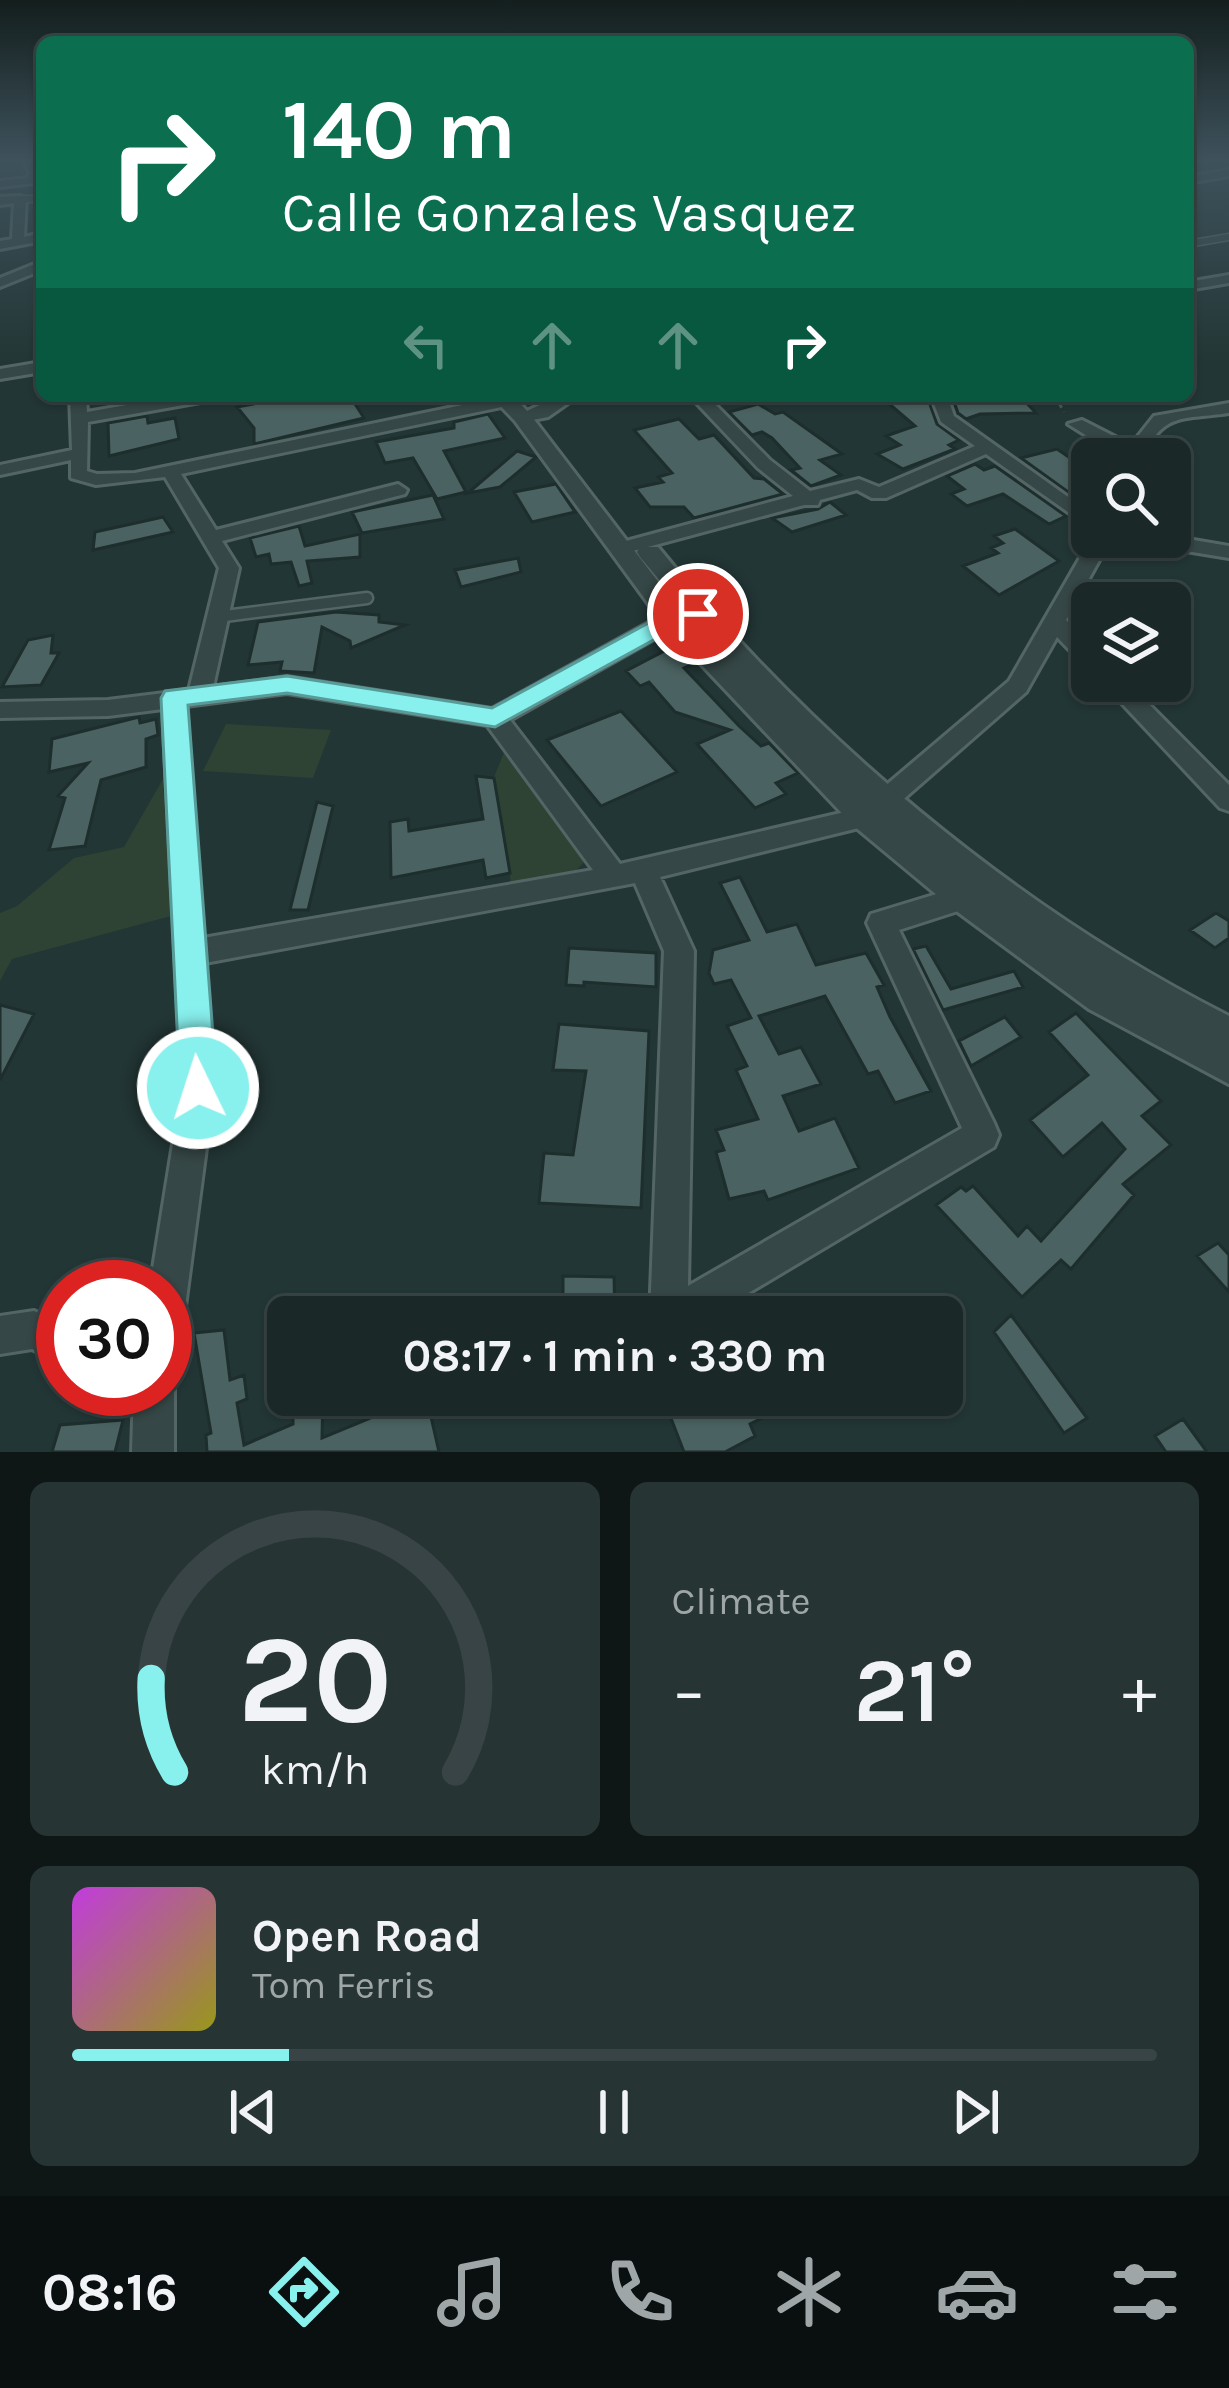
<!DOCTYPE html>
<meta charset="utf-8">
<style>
body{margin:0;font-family:Karla,sans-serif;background:#273434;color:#f1f3f6;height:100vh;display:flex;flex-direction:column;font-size:45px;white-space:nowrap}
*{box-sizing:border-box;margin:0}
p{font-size:39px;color:#9fa6a8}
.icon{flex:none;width:66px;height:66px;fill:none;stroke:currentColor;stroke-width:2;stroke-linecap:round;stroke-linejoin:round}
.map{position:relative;height:1452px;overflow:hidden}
.drawer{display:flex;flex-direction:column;gap:30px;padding:30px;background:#0e1616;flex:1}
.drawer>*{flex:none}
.guide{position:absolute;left:36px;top:36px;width:1158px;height:366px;border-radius:18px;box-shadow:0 3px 9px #0004,0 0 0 3px #384445;background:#0b6e4f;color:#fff;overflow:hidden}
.tools{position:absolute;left:1071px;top:438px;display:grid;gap:24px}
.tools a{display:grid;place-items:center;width:120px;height:120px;border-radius:18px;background:#1a2828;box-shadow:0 3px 9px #0004,0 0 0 3px #384445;font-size:60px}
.speed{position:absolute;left:36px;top:1260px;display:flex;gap:24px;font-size:60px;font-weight:700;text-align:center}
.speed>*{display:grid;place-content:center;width:156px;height:156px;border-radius:50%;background:#1a2828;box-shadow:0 3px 9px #0004,0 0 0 3px #384445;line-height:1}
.speed .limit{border:18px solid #d22;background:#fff;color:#111}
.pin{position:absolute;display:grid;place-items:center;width:102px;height:102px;color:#fff;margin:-51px;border:6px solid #fff;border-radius:50%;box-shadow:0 3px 12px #0007}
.me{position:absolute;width:132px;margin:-66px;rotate:356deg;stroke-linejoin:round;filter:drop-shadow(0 0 9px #0008)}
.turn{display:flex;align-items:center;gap:42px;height:252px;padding:0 48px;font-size:54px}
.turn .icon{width:156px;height:156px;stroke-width:2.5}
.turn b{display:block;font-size:84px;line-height:102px}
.lanes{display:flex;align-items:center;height:114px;padding:0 48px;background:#0003;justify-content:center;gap:60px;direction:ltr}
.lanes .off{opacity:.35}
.big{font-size:90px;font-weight:700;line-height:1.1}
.drawer .card{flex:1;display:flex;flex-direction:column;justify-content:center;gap:18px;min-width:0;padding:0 42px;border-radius:18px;background:#273434}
.drawer .dial{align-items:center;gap:0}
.dial svg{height:312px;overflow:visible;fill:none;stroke:#384445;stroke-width:7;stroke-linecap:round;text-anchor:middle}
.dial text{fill:#f1f3f6;stroke:none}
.song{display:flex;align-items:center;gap:36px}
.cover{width:144px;height:144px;border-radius:18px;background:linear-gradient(135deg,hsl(290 70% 55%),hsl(60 70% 35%))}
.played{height:12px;border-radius:6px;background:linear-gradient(90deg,#88f0ed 20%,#384445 20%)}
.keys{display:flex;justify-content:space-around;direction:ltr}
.heat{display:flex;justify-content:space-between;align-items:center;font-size:66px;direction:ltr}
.drawer .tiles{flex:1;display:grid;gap:30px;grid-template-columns:1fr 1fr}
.card:last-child{grid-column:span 2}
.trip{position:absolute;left:267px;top:1296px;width:696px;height:120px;border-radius:18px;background:#1a2828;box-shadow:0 3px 9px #0004,0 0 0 3px #384445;font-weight:700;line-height:120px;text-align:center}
.tabs{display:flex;height:192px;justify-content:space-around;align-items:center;background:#0a1010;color:#9fa6a8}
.tabs .icon{width:84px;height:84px}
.tabs .on{color:#88f0ed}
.tabs b{font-size:54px;color:#f1f3f6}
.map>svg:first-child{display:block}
</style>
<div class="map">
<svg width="1229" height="1452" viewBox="0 0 1229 1452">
<rect width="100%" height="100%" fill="#223635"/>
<path fill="#2e4334" d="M226 724 331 730 313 778 203 771Z
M505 750H511L584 862 572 875 511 884 502 817 486 797Z
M163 779 171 916 12 959 0 981V913L17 906 74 858 124 847Z"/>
<path fill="#4a6261" stroke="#1d2e2d" stroke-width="3" d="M250 396H350L364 418 254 444V428L237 407 253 404Z
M880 396H927L937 424 959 440 949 445 955 449 903 469 877 454 900 445 886 436 915 426Z
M952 396H1020L1036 413 980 414 966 419 958 413Z
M758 404 775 414 783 412 842 454 820 460 841 475 811 486 791 470 800 468 772 438 762 432 752 435 729 412Z
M488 414 505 438 444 451 466 492 437 499 413 458 385 463 376 442 454 428V422Z
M147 416 148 423 175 418 179 439 109 456 108 423Z
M679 419 699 439 714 435 754 478 764 479 783 494 694 518 684 507H650L635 488 663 482 658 477 672 473 634 430Z
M1057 449 1092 473V499L1082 502 1021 458Z
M517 451 536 457 500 487 468 493Z
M975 464 984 470 995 466 1066 516 1049 524 1003 494 967 506 951 494 964 489 947 476Z
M556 484 575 512 532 522 514 492Z
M433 495 444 519 362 533 352 512Z
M830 502 846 515 792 532 772 518 818 509Z
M163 517 173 532 93 550 95 532Z
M299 526 305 546 360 534V557L307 561 312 583 299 586 291 562 271 564 269 554 256 557 250 538Z
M1015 529 1059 561 999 595 963 566 998 553 991 548 1003 543 994 536Z
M518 558 521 572 461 587 455 570Z
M336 612 379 615V622L405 625 351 648 350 641 322 627 314 673 280 671 282 662 248 665 258 622Z
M53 635 51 653H59L41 685 2 687 28 640Z
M672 647 691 665 684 668 739 726 761 746 769 743 798 773 776 783 786 794 755 808 697 744 730 730 675 712 649 682 640 686 626 671Z
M621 711 677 772 601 806 547 740Z
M139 717 140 723 156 719 158 735 146 739V767L101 780 85 846 49 850 65 798 58 796 88 763 49 772 52 739Z
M476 776 494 778 510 873 486 878 483 860 391 878 390 822 408 819 409 831 483 819Z
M317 802 333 806 308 910H290Z
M740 877 767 932 797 924 816 965 866 953 884 985 877 987 890 1017 931 1091 895 1103 878 1071 868 1074 825 996 759 1016 779 1054 801 1047 821 1084 783 1096 799 1131 835 1118 859 1168 768 1200 764 1191 729 1199 716 1152 724 1150 716 1130 758 1119 736 1070 747 1066 727 1026 751 1018 731 980 714 984 709 973 713 950 749 940 720 883Z
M1216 913 1229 921V938L1215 948 1190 930Z
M926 946 951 989 1014 971 1023 987 943 1010 913 949Z
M569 948 656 953V987L584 982V986L566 985Z
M0 1005 34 1014 0 1080Z
M1076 1013 1161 1101 1142 1116 1171 1145 1123 1184 1134 1195 1071 1269 1061 1260 1022 1297 936 1205 961 1187 966 1191 973 1186 1018 1236 1027 1226 1041 1241 1125 1149 1102 1123 1063 1157 1030 1120 1088 1075 1049 1032Z
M1005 1017 1021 1037 971 1066 959 1041Z
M559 1024 649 1031 641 1208 539 1203 544 1153 573 1155 586 1071 553 1070Z
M1218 1243 1229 1255V1292L1197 1256Z
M563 1276 614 1277 615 1317H563Z
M1011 1315 1087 1418 1064 1433 994 1332Z
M224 1330 230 1380 244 1375 247 1399 237 1403 244 1445 293 1424V1395H323L322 1438 426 1395 439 1452H207L206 1435 211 1433 194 1333Z
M662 1395H809L750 1424 755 1436 725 1452H684Z
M1183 1419 1207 1452H1166L1155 1436Z
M123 1420 115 1452H52L60 1425Z"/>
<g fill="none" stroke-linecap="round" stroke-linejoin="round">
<g stroke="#536564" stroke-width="9">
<path id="service-far1" d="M20 199H42
M1188 244 1229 237"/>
</g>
<g stroke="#536564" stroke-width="15">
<path id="service" d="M217 617 367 598"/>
</g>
<g stroke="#536564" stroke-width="6">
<path id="minor" d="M24 160H34L42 174 34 183 0 187V181L27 178 30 174Z
M1229 170V176L1188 183V177Z
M20 196 26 199 24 237 42 233V241L0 249V241L12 239 14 203 0 205V197Z
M42 261V270L0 287V278Z
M1229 275V283L1188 290V282Z
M42 362V372L0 379V369Z
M70 396H86L87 412 178 396H214L206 401 88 422 87 471 97 474 135 473 506 396H532L525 402 181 474 216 530 398 484 407 490 405 494 222 541 239 568 213 687 287 677 492 709 665 614 706 609 709 614 706 619 679 625 510 720 620 864 858 809 1009 681 1092 537H1112L1066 620 1092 647V667L1084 665 1057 637 1026 692 875 824 660 877 694 951 688 1286 962 1128 867 923 871 914 976 882 986 886 990 894 986 902 899 930 994 1123 999 1135 994 1147 708 1317H650L664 951 635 883 205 963 214 1088 184 1314 178 1327 165 1333V1287H150L182 1088 163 709 108 716 0 718V702L108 700 189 690 219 568 165 477 96 485 71 478V460L0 475V465L72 450ZM287 693 487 725 593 870 203 938 186 706Z
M559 396H578L548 417 522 422 514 417Z
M690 396H707L770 460 810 491 859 479 879 487 975 446 941 422 931 396H947L954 416 1092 514V529L986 454 886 498H872L857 490 820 500 818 505H804L629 552H615V544L793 496 758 468Z
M1229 403V413C1183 420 1163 411 1142 459H1124L1068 424 1082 420 1131 445 1154 416Z
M1170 536 1229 546V558L1137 543 1127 537Z
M1101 681H1126L1229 785V811L1220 808Z
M34 1311 63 1324V1364L32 1349 0 1354V1316Z
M165 1374 174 1389V1452H132L134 1389H165Z"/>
</g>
<g stroke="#536564" stroke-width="6">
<path id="tertiary" d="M491 396H513L529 413 682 613 712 642 640 557 637 552 640 547H658C810 735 1013 907 1229 1016V1084L1089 1009 955 910 854 826 664 625 515 421Z"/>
</g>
<path stroke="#4a5e54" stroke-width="3" stroke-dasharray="4.5 4.5" stroke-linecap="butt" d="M1055 396 1064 412"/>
<use href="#service-far1" stroke="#354746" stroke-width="6"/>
<use href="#service" stroke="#354746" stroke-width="10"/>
<use href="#minor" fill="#354746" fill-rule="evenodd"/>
<use href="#tertiary" fill="#354746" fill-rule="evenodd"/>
</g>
<linearGradient id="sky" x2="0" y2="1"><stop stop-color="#131e1d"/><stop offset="0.44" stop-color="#3e525c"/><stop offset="1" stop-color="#3e525c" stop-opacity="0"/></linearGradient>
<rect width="1229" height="363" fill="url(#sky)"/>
<path fill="#88f0ed" stroke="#589c9a" stroke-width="3" d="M698 606 707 608V619L681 625 495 727 287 693 188 705 217 1088 211 1101 198 1106 185 1101 180 1088 161 698 165 691 287 676 492 708 665 614Z"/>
</svg>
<div class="tools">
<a><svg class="icon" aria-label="search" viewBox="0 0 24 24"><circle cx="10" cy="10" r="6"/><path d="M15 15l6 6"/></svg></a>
<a><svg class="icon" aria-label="layers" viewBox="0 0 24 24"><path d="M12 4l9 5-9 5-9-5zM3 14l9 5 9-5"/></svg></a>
</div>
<div class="speed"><div class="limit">30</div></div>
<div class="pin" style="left:698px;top:614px;background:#d93025"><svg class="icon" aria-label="arrive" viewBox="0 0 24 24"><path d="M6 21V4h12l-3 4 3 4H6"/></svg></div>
<svg class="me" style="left:198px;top:1088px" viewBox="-20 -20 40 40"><circle r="17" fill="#88f0ed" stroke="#fff" stroke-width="3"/><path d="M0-11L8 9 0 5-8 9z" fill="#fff"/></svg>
<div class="trip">08:17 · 1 min · 330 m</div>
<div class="guide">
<div class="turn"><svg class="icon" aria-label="right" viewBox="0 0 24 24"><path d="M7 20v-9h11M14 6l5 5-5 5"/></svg><div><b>140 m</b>Calle Gonzales Vasquez</div></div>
<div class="lanes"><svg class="icon off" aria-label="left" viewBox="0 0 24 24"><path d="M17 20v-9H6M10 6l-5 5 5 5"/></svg><svg class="icon off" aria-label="ahead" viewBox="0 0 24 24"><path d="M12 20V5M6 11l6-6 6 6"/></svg><svg class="icon off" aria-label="ahead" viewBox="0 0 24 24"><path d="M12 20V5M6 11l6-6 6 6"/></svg><svg class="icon" aria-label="right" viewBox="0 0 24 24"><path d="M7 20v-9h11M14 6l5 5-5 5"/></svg></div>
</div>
</div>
<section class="drawer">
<div class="tiles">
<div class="card dial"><svg viewBox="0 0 100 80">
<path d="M14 69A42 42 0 1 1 86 69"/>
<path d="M14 69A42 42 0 0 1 8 45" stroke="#88f0ed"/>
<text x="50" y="56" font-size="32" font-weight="700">20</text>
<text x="50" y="72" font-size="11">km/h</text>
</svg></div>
<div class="card"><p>Climate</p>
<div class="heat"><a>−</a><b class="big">21°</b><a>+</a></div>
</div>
<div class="card">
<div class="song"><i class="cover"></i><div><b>Open Road</b><p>Tom Ferris</p></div></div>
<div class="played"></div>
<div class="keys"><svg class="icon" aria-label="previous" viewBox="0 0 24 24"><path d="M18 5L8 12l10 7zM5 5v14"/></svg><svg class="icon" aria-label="pause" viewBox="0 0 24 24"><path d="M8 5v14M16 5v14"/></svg><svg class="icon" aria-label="next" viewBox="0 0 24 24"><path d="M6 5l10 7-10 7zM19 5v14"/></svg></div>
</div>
</div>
</section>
<nav class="tabs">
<b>08:16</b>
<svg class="icon on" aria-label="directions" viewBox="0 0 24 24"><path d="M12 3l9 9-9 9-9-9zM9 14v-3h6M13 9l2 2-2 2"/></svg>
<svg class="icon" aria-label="music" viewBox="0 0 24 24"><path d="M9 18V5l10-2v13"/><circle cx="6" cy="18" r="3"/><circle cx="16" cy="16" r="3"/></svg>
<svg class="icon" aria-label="phone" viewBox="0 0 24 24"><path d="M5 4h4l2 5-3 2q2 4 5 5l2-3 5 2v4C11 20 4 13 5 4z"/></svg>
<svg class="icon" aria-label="climate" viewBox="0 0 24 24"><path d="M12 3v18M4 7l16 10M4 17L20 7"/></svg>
<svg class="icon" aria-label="car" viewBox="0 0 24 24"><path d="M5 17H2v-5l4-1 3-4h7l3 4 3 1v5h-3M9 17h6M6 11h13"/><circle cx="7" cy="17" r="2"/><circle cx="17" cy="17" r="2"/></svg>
<svg class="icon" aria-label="filters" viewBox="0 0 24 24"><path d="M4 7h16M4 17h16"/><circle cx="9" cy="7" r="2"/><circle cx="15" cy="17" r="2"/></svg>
</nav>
